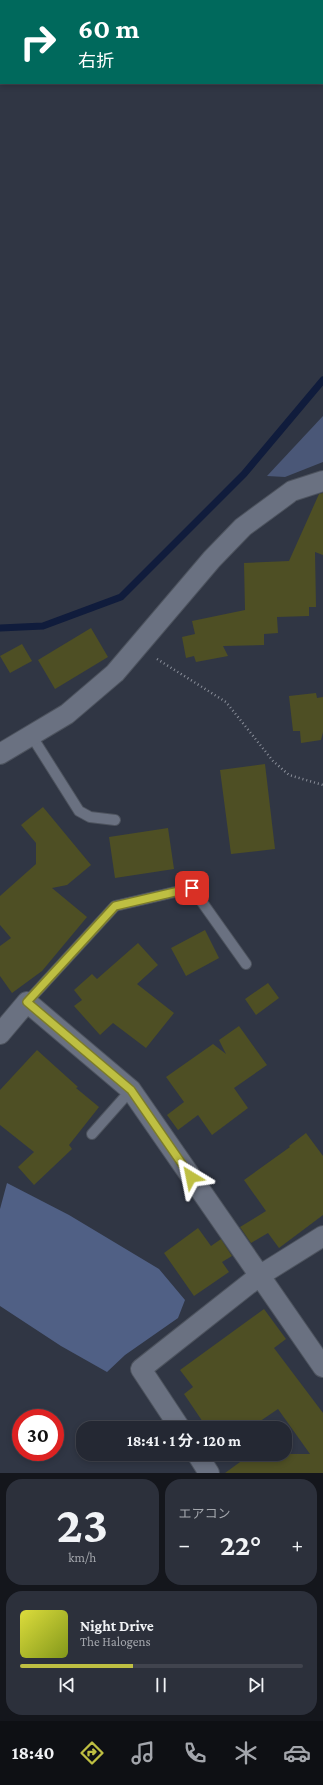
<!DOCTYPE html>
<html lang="ja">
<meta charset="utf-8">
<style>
body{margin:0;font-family:"Crimson Pro","Noto Sans JP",serif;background:#2c303b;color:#f1f3f6;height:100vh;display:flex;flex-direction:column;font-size:15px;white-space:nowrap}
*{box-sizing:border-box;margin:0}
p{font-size:13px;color:#a3a6ac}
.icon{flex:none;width:22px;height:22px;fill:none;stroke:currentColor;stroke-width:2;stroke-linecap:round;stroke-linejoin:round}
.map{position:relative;height:1473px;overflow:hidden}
.panel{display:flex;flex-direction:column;gap:6px;padding:6px;background:#14161c;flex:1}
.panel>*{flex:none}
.guide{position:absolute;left:0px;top:0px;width:323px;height:84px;box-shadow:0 2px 6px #0003,0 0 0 1px #41444e;background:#00695c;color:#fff;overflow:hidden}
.speed{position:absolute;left:12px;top:1409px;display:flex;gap:8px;font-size:20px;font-weight:700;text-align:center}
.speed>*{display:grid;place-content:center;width:52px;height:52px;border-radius:50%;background:#242833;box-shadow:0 2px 6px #0003,0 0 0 1px #41444e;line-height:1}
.speed .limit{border:6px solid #d22;background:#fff;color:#111}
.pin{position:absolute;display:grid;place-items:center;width:34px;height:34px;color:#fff;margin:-17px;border-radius:8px;box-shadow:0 2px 6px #0006}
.me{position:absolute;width:44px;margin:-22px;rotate:325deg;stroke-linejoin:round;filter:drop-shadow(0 0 3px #0008)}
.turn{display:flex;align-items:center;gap:14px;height:84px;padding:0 12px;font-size:18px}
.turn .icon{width:52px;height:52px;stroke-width:2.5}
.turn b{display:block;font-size:28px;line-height:34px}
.big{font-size:30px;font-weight:700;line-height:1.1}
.panel .tile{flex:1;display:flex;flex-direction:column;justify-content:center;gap:6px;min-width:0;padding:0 14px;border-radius:16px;background:#2c303b}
.panel .dial{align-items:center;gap:0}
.dial b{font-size:52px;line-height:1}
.song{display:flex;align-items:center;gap:12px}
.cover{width:48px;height:48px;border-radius:6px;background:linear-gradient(135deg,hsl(60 70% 55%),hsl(70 70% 35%))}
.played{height:4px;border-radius:2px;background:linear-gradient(90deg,#bebf42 40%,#41444e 40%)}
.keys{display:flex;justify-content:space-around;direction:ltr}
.heat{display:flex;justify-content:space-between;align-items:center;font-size:22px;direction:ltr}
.panel .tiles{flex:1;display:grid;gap:6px;grid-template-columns:1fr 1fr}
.tile:last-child{grid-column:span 2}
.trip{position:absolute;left:76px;top:1421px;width:216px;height:40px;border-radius:16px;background:#242833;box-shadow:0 2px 6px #0003,0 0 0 1px #41444e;font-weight:700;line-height:40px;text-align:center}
.tabs{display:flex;height:64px;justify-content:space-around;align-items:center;background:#0e1014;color:#a3a6ac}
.tabs .icon{width:28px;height:28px}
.tabs .current{color:#bebf42}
.tabs b{font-size:18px;color:#f1f3f6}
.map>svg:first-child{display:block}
</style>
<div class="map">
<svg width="323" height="1473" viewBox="0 0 323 1473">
<rect width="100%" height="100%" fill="#303644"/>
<path fill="#4a5777" d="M323 416V462L285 477 267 476Z"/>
<path fill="#506085" d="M7 1183 69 1215 159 1269 185 1300 178 1318 125 1355 107 1372 61 1346 0 1306V1209Z"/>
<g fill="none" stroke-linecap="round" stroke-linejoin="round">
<path stroke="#101c3c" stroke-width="7" d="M0 628 43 626 121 597 244 474 323 380"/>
</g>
<path fill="#4e4f24" d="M323 493V555L315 552 316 607H309V616L277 617 278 633 264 634V645L223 646 228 656 196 662 194 656 186 658 182 637 195 634 192 621 245 610 244 563 289 561 319 494Z
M91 628 108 657 55 689 38 660Z
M22 644 32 661 10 673 0 656Z
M316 693 317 698 323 697V732L321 740 301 743 300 731H293L289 696Z
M265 764 275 849 231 854 220 770Z
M43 807 91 865 67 885 52 888 87 917 42 971 12 993 0 976V946L11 938 0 925V896L36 864V843L21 825Z
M168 828 174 869 115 878 109 837Z
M205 930 219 958 186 976 171 948Z
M138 943 158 965 137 984 174 1013 146 1048 113 1023 100 1035 74 1006 82 1000 74 990 92 974 97 979Z
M268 983 279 998 256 1015 245 999Z
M239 1026 267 1065 234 1088 248 1108 212 1135 198 1115 178 1130 167 1115 184 1102 166 1077 213 1044 226 1054 219 1040Z
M37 1050 78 1087 76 1088 99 1107 69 1145 72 1149 34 1185 18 1167 34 1152 0 1125V1090Z
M306 1133 323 1156V1215L279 1248 268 1233 251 1243 240 1227 266 1211 244 1180 290 1147 289 1146Z
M198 1228 211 1246 221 1239 232 1256 222 1262 229 1272 194 1296 164 1253Z
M264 1309 286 1339 274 1348 323 1413V1473H225L251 1454H310L278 1409 250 1428H207L184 1394 193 1387 180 1370Z"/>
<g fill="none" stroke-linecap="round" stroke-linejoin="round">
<g stroke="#4d535e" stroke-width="12">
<path id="lane" d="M31 735 79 811 90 817 115 820
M27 1002 115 906 192 888 246 964
M92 1134 131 1090"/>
</g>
<g stroke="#4d535e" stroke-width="22">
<path id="street" d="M0 754 67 714 115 673 212 559 243 527 292 491 323 481
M0 1034 27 1002 131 1090 323 1367
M180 1428 141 1369 259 1276 323 1236
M197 1454 209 1473"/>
</g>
<path stroke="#8a8f9a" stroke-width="2.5" stroke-dasharray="1 3" stroke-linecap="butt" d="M157 659 226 702 273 761 289 775 323 785"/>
<use href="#lane" stroke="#6a7181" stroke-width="10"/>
<use href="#street" stroke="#6a7181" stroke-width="20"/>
</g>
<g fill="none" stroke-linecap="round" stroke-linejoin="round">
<g stroke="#7c7c2b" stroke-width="10">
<path id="route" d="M191 1177 131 1090 27 1002 115 906 192 888"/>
</g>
<use href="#route" stroke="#bebf42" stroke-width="7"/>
</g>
</svg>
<div class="speed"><div class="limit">30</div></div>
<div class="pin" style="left:192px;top:888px;background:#d93025"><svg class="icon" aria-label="arrive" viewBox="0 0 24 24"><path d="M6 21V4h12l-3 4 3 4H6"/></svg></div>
<svg class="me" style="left:191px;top:1177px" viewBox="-20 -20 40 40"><path d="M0-17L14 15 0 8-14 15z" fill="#bebf42" stroke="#fff" stroke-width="4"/></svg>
<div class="trip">18:41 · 1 分 · 120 m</div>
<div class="guide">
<div class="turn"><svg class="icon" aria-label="right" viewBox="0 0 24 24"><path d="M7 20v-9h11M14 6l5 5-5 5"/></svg><div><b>60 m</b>右折</div></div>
</div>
</div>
<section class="panel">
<div class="tiles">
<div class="tile dial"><b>23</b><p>km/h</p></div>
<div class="tile"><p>エアコン</p>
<div class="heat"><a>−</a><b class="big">22°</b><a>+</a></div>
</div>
<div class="tile">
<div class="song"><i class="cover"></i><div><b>Night Drive</b><p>The Halogens</p></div></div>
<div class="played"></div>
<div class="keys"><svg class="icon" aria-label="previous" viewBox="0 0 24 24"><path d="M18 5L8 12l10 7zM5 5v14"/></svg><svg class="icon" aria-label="pause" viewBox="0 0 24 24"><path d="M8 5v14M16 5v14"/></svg><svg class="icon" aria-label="next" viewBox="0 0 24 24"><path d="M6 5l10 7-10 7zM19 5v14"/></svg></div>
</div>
</div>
</section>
<nav class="tabs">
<b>18:40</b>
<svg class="icon current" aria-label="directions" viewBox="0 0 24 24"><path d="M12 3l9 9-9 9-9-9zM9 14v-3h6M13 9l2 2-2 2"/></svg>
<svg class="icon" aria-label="music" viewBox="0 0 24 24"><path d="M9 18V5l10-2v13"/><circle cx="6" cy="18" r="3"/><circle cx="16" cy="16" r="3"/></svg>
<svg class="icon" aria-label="phone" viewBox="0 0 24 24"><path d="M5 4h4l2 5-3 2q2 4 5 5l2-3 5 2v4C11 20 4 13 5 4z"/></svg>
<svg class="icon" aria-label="climate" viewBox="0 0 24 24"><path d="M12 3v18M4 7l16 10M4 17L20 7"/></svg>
<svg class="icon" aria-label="car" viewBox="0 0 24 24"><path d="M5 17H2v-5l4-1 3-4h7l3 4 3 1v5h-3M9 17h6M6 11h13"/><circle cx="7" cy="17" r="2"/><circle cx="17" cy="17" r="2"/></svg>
</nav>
